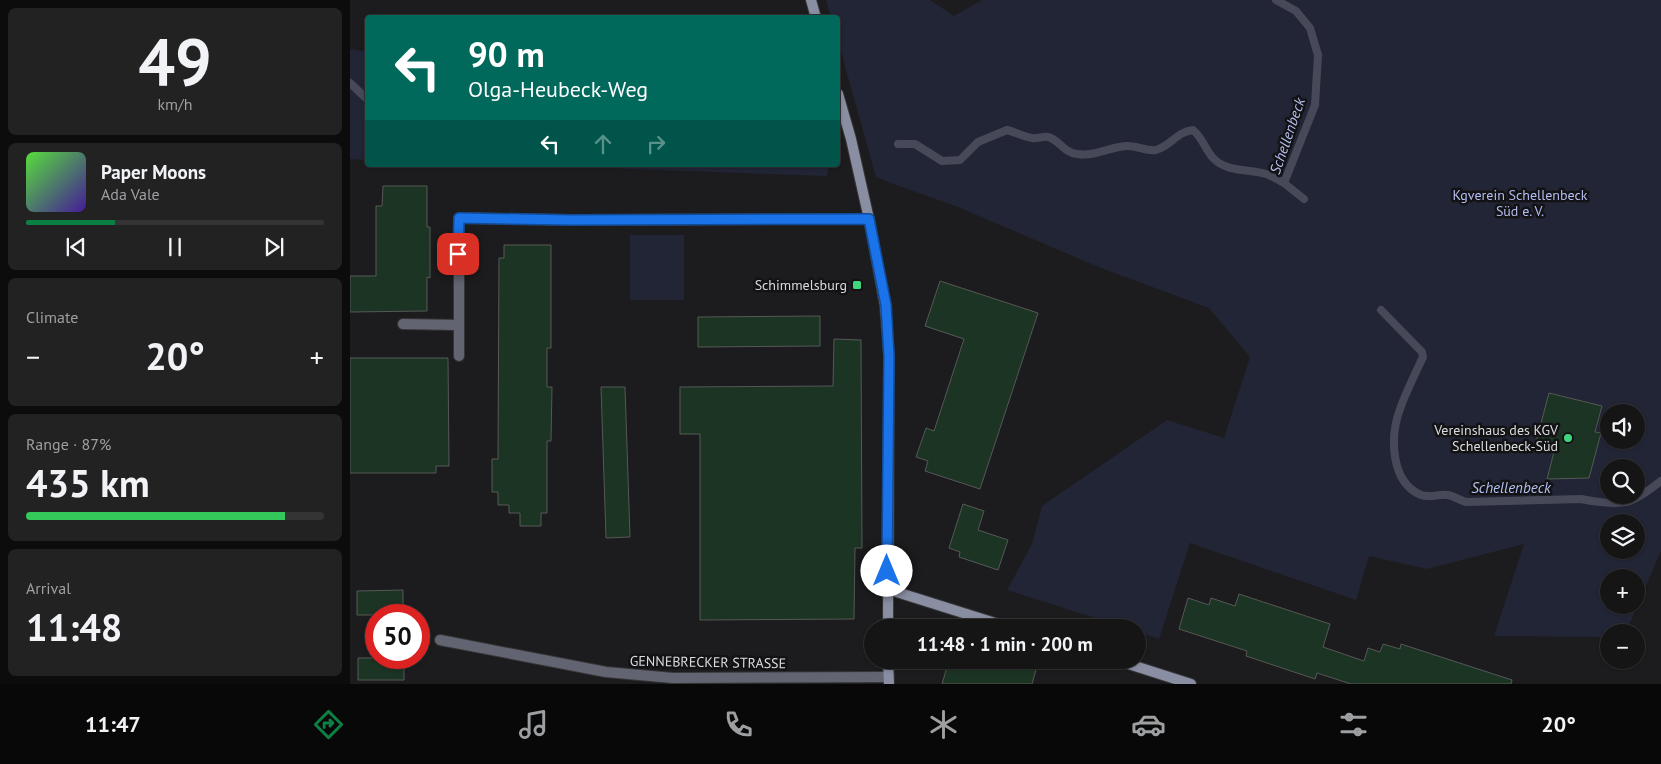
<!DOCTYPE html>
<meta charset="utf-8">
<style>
body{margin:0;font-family:"PT Sans",sans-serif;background:#222223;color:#f1f3f6;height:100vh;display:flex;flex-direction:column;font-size:19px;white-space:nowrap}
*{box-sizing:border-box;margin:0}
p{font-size:16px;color:#9d9fa1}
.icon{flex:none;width:28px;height:28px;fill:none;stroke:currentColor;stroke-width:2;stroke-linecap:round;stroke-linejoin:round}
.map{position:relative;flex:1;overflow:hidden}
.side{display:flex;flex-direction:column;gap:8px;padding:8px;background:#0c0c0c;width:350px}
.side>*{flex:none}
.banner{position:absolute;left:15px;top:15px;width:475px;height:152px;border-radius:5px;box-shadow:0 1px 4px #0004,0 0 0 1px #343435;background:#00695c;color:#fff;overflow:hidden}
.buttons{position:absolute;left:1250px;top:404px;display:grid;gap:10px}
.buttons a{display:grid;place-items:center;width:45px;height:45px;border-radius:50%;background:#151516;box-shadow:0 1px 4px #0004,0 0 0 1px #343435;font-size:25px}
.speed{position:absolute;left:15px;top:604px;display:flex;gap:10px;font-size:25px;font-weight:700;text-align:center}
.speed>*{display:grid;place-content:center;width:65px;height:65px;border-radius:50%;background:#151516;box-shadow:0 1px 4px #0004,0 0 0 1px #343435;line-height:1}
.speed .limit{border:8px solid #d22;background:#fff;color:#111}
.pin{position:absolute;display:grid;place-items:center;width:42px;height:42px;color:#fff;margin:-21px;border-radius:10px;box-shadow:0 2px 8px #0006}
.me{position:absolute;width:55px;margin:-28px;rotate:0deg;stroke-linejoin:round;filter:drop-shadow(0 0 4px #0008)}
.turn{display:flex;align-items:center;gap:18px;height:105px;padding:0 20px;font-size:22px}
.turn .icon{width:65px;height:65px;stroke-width:2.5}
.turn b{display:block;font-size:35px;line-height:42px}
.lanes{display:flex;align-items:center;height:48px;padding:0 20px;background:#0003;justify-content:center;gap:25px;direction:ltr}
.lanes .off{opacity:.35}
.big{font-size:38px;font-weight:700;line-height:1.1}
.side .tile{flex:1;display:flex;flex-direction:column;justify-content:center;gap:8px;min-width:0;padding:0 18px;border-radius:8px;background:#222223}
.side .dial{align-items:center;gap:0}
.dial b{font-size:65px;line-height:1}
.song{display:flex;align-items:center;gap:15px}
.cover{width:60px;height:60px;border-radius:8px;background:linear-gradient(135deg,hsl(110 70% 55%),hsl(260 70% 35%))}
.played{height:5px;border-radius:2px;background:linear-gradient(90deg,#0b8043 30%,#343435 30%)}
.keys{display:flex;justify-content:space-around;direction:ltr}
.heat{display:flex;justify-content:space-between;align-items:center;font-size:28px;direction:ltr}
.charge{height:8px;border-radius:4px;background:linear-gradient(90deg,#34c759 87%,#343435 0)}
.trip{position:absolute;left:514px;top:619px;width:282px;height:50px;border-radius:25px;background:#151516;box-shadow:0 1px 4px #0004,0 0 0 1px #343435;font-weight:700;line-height:50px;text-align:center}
.tab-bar{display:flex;height:80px;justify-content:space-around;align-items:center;background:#080809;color:#9d9fa1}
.tab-bar .icon{width:35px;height:35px}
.tab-bar .on{color:#0b8043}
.tab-bar b{font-size:22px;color:#f1f3f6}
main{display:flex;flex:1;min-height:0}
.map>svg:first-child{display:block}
</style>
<main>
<section class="side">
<div class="tile dial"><b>49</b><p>km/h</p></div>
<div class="tile">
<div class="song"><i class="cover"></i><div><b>Paper Moons</b><p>Ada Vale</p></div></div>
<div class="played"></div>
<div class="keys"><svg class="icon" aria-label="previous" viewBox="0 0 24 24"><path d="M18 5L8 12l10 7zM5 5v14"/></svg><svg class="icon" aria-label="pause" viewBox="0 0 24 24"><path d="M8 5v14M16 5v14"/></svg><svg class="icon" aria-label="next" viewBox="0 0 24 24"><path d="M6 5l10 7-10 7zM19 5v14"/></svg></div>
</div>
<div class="tile"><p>Climate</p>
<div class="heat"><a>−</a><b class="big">20°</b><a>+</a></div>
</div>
<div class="tile"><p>Range · 87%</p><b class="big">435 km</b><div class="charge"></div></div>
<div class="tile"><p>Arrival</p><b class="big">11:48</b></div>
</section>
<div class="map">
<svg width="1311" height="684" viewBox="0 0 1311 684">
<rect width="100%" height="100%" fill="#1c1c1e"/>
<path fill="#222535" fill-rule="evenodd" d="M476 0H580L604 16 632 0H1311V551L1276 632H1259V637L1144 636 1174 544 1077 569 1019 556 1006 600 840 543 809 639 788 632V628L773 627 657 590 682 544 692 506 817 420 874 438 900 357 859 308 751 268 608 207 538 182 526 177 488 41V18L481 17ZM1259 412H1286V440H1259ZM1259 468H1286V495H1259ZM1259 522H1286V550H1259ZM1259 578H1286V605H1259Z
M0 49 17 52V160L0 159Z
M172 165H479L477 176Z
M280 235H334V300H280Z"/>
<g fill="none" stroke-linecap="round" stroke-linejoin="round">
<path stroke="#484958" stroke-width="8" d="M926 0 946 11 960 28 968 55 965 105 934 183 954 199
M0 83 18 100
M548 144H565L592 161 610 160 628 142 657 130C665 132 674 137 682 138 687 139 693 136 698 137 709 139 712 152 727 154 744 157 760 147 776 146 786 145 797 152 806 150 821 146 826 132 843 130 853 138 855 150 864 159 877 172 899 169 916 174 922 176 928 180 934 183
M1031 310 1072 352 1073 357C1065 374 1056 392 1050 409 1040 436 1040 482 1071 495 1079 498 1089 494 1098 495 1103 496 1110 500 1116 502L1231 499C1244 502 1268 505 1280 501 1291 497 1302 488 1311 481"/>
</g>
<path fill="#1c3423" stroke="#565857" d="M33 186H77V227H80V278L77 277V311L0 312V276H26V206H32Z
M154 245H201V348H197V387H202L201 441H197V513H191V526H170V513H159V505H148V492H142V459H148L149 258H154Z
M590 281 688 313 630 489 575 471 578 461 566 457 576 428 584 431 614 339 575 326Z
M470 316V346L348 347V317Z
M484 339 511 340 512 548H505L504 619 350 620V434H330V387L483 386Z
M0 358H98L99 466H86V473H0Z
M251 387H275L280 537 256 538Z
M1199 393 1252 406 1245 432 1251 433 1239 478 1197 479 1205 448 1186 442Z
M613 504 634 511 628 530 658 540 648 570 609 557 610 552 599 548Z
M53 590V615H7V591Z
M889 594 980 624 973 647 1014 661 1018 648 1030 652 1033 644 1050 649 1051 644 1162 680 1161 684H1001L967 673 965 679 896 656 897 651 829 629 838 598 859 605 861 598 885 606Z
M8 658H54V680H8Z
M599 660H668L687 666 682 684H592Z"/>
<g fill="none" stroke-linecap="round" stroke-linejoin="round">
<g stroke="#373739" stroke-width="12">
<path id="street" d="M53 324 108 325
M109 356V218L221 220 519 219
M90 640 256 672 323 678 538 677"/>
</g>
<g stroke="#373739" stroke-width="12">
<path id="secondary" d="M461 0 466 18
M488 94 501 139 519 219 535 305 539 356 538 628
M537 589 661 628
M538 660 539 684
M766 660 841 684"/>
</g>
<use href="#street" stroke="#626571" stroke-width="10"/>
<use href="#secondary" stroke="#8a8ea2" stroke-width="10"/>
</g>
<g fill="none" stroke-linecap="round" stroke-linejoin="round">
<g stroke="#114b97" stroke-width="12">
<path id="route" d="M108 254 109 218 221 220 519 219 536 305 539 356 537 571"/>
</g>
<use href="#route" stroke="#1a73e8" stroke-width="9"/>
</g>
<g fill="#3ed77d" stroke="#131315" stroke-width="2">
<rect x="502" y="280" width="10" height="10" rx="2.5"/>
<circle cx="1218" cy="438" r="5"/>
</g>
<g text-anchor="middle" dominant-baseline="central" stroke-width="5" stroke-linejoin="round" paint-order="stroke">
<g font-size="14" fill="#b3bdf1" stroke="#131315">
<text x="1170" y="195">Kgverein Schellenbeck<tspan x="1170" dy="16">Süd e. V.</tspan></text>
</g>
<g font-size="14" fill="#dadbdc" stroke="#131315" text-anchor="end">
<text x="497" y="285">Schimmelsburg</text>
<text x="1208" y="430">Vereinshaus des KGV<tspan x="1208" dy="16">Schellenbeck-Süd</tspan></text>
</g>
<g font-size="14" fill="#dadbdc" stroke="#131315">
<text transform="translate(358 662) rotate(1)">GENNEBRECKER STRASSE</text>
</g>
<g font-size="15" font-style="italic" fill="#b5c0f3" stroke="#131315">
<text transform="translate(937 136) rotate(-71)">Schellenbeck</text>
<text x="1161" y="487">Schellenbeck</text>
</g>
</g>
</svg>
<div class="buttons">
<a><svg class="icon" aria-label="sound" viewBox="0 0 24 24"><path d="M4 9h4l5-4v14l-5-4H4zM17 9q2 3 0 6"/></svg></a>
<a><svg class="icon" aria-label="search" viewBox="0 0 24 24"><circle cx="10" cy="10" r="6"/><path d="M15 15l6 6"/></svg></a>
<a><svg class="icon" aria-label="layers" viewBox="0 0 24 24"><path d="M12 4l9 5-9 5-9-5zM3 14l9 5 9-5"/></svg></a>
<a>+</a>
<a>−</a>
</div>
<div class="speed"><div class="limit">50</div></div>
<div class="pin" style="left:108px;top:254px;background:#d93025"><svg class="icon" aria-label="arrive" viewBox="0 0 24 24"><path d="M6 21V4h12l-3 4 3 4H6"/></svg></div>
<svg class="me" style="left:537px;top:571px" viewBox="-20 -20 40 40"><circle r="19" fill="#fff"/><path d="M0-13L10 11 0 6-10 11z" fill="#1a73e8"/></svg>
<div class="trip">11:48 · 1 min · 200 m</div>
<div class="banner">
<div class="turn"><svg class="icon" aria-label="left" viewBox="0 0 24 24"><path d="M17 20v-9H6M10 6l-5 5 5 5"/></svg><div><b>90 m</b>Olga-Heubeck-Weg</div></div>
<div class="lanes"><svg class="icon" aria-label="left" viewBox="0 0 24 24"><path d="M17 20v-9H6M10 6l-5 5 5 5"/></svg><svg class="icon off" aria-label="ahead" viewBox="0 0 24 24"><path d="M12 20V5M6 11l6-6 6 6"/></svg><svg class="icon off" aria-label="right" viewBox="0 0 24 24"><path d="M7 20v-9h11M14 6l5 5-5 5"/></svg></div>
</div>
</div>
</main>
<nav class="tab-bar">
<b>11:47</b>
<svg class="icon on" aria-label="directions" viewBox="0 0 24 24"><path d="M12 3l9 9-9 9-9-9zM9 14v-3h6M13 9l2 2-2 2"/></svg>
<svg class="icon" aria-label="music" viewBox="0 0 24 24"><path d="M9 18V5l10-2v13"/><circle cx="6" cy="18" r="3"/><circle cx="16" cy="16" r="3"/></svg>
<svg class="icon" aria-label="phone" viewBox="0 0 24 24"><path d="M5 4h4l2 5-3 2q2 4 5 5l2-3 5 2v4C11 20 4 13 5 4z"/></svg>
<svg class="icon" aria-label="climate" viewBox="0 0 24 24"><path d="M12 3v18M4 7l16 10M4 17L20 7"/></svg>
<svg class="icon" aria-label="car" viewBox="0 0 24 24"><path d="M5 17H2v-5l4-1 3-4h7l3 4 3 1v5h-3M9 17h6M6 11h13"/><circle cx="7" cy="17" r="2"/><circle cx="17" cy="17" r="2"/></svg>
<svg class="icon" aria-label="filters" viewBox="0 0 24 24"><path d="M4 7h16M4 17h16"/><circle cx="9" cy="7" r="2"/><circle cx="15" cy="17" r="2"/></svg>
<b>20°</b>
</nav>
